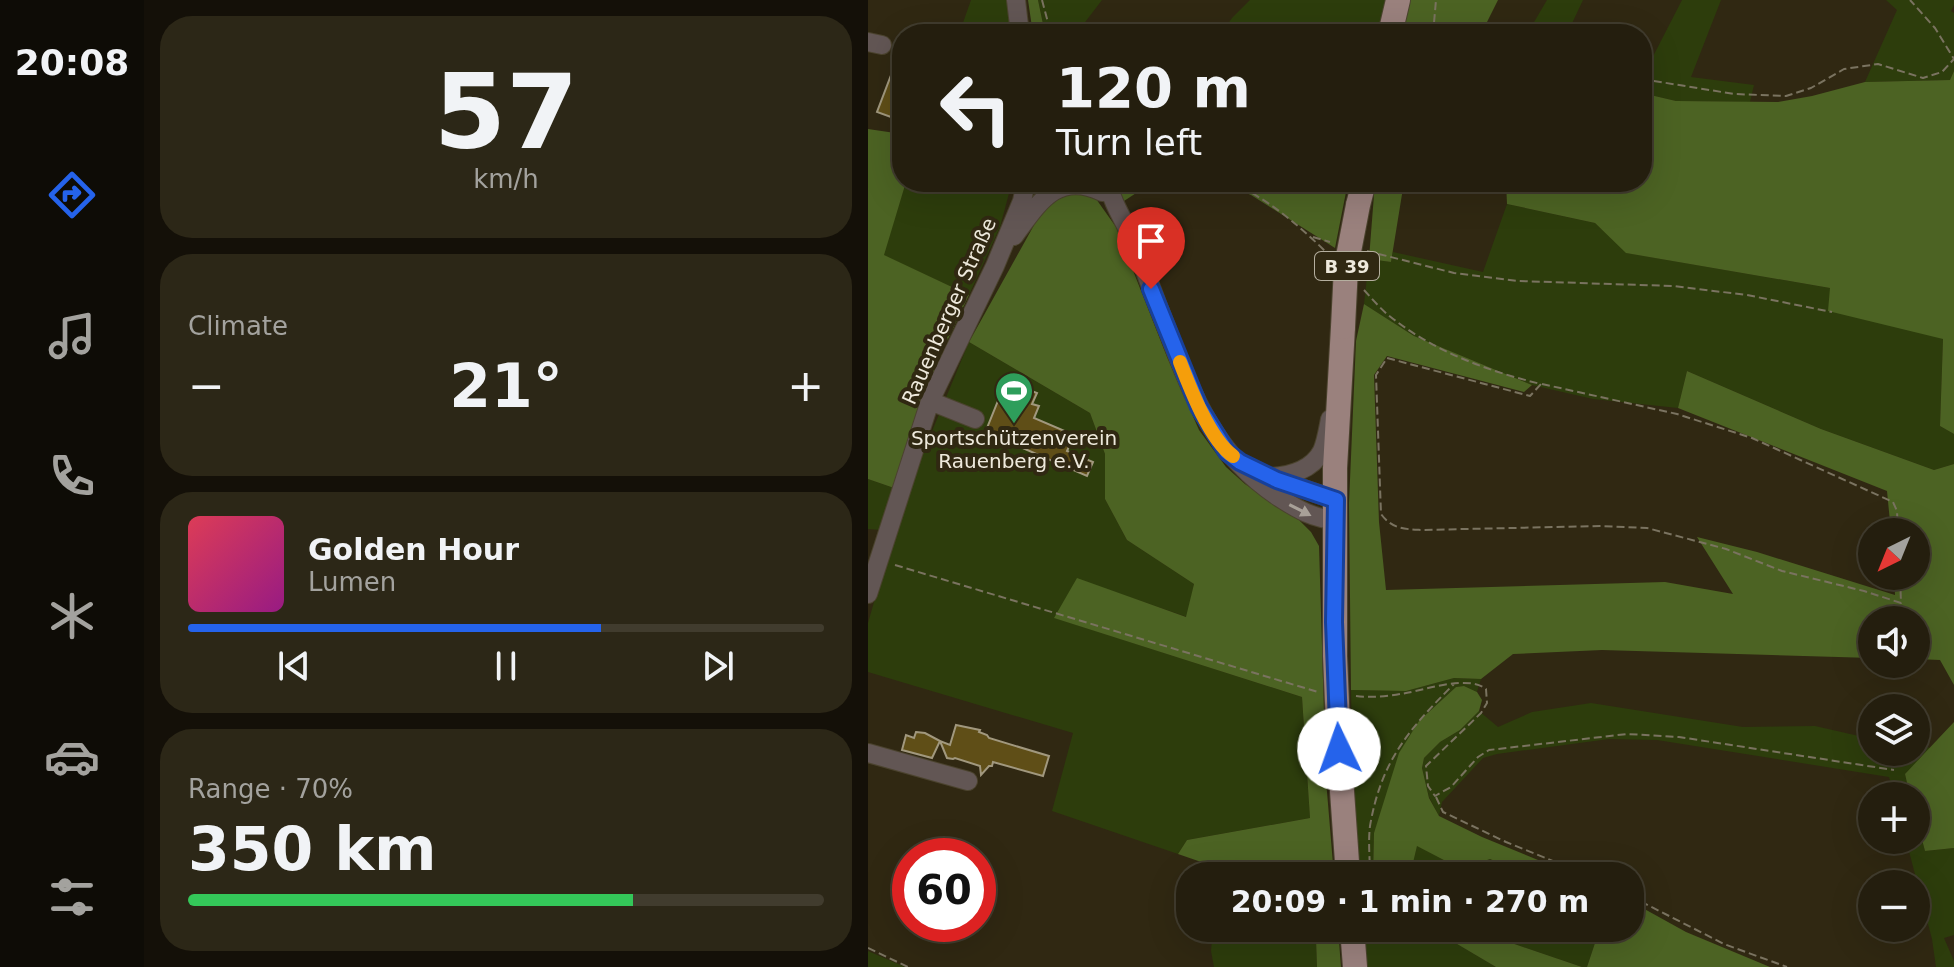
<!DOCTYPE html>
<meta charset="utf-8">
<style>
body{margin:0;font-family:"DejaVu Sans",sans-serif;background:#2c2717;color:#f1f3f6;height:100vh;display:flex;flex-direction:column;font-size:30px;white-space:nowrap}
*{box-sizing:border-box;margin:0}
p{font-size:26px;color:#a3a29e}
.icon{flex:none;width:44px;height:44px;fill:none;stroke:currentColor;stroke-width:2;stroke-linecap:round;stroke-linejoin:round}
.map{position:relative;flex:1;overflow:hidden}
.details{display:flex;flex-direction:column;gap:16px;padding:16px;background:#141008;width:724px}
.details>*{flex:none}
.guide{position:absolute;left:24px;top:24px;width:760px;height:168px;border-radius:32px;box-shadow:0 8px 32px #0002,0 0 0 2px #413c2e;background:#241e0e;color:#f1f3f6;overflow:hidden}
.needle{width:52px;rotate:223deg}
.tools{position:absolute;left:990px;top:518px;display:grid;gap:16px}
.tools a{display:grid;place-items:center;width:72px;height:72px;border-radius:50%;background:#241e0e;box-shadow:0 8px 32px #0002,0 0 0 2px #413c2e;font-size:40px}
.speed{position:absolute;left:24px;top:838px;display:flex;gap:16px;font-size:40px;font-weight:700;text-align:center}
.speed>*{display:grid;place-content:center;width:104px;height:104px;border-radius:50%;background:#241e0e;box-shadow:0 8px 32px #0002,0 0 0 2px #413c2e;line-height:1}
.speed .limit{border:12px solid #d22;background:#fff;color:#111}
.pin{position:absolute;display:grid;place-items:center;width:68px;height:68px;color:#fff;margin:-82px -34px;border-radius:50% 50% 50% 0;rotate:-45deg;box-shadow:0 0 8px #0007}
.pin .icon{rotate:45deg}
.me{position:absolute;width:88px;margin:-44px;rotate:357deg;stroke-linejoin:round;filter:drop-shadow(0 0 6px #0008)}
.turn{display:flex;align-items:center;gap:28px;height:168px;padding:0 32px;font-size:36px}
.turn .icon{width:104px;height:104px;stroke-width:2.5}
.turn b{display:block;font-size:56px;line-height:68px}
.big{font-size:60px;font-weight:700;line-height:1.1}
.details .tile{flex:1;display:flex;flex-direction:column;justify-content:center;gap:12px;min-width:0;padding:0 28px;border-radius:32px;background:#2c2717}
.details .dial{align-items:center;gap:0}
.dial b{font-size:104px;line-height:1}
.song{display:flex;align-items:center;gap:24px}
.cover{width:96px;height:96px;border-radius:12px;background:linear-gradient(135deg,hsl(350 70% 55%),hsl(310 70% 35%))}
.played{height:8px;border-radius:4px;background:linear-gradient(90deg,#2563eb 65%,#413c2e 65%)}
.keys{display:flex;justify-content:space-around;direction:ltr}
.heat{display:flex;justify-content:space-between;align-items:center;font-size:44px;direction:ltr}
.charge{height:12px;border-radius:6px;background:linear-gradient(90deg,#34c759 70%,#413c2e 0)}
.trip{position:absolute;left:308px;top:862px;width:468px;height:80px;border-radius:32px;background:#241e0e;box-shadow:0 8px 32px #0002,0 0 0 2px #413c2e;font-weight:700;line-height:80px;text-align:center}
main{display:flex;flex:1;min-height:0}
.menu{display:flex;flex-direction:column;width:144px;justify-content:space-around;align-items:center;background:#0e0c06;color:#a3a29e}
.menu .icon{width:56px;height:56px}
.menu .on{color:#2563eb}
.menu b{font-size:36px;color:#f1f3f6}
.map>svg:first-child{display:block}
</style>
<main>
<nav class="menu">
<b>20:08</b>
<svg class="icon on" aria-label="directions" viewBox="0 0 24 24"><path d="M12 3l9 9-9 9-9-9zM9 14v-3h6M13 9l2 2-2 2"/></svg>
<svg class="icon" aria-label="music" viewBox="0 0 24 24"><path d="M9 18V5l10-2v13"/><circle cx="6" cy="18" r="3"/><circle cx="16" cy="16" r="3"/></svg>
<svg class="icon" aria-label="phone" viewBox="0 0 24 24"><path d="M5 4h4l2 5-3 2q2 4 5 5l2-3 5 2v4C11 20 4 13 5 4z"/></svg>
<svg class="icon" aria-label="climate" viewBox="0 0 24 24"><path d="M12 3v18M4 7l16 10M4 17L20 7"/></svg>
<svg class="icon" aria-label="car" viewBox="0 0 24 24"><path d="M5 17H2v-5l4-1 3-4h7l3 4 3 1v5h-3M9 17h6M6 11h13"/><circle cx="7" cy="17" r="2"/><circle cx="17" cy="17" r="2"/></svg>
<svg class="icon" aria-label="filters" viewBox="0 0 24 24"><path d="M4 7h16M4 17h16"/><circle cx="9" cy="7" r="2"/><circle cx="15" cy="17" r="2"/></svg>
</nav>
<section class="details">
<div class="tile dial"><b>57</b><p>km/h</p></div>
<div class="tile"><p>Climate</p>
<div class="heat"><a>−</a><b class="big">21°</b><a>+</a></div>
</div>
<div class="tile">
<div class="song"><i class="cover"></i><div><b>Golden Hour</b><p>Lumen</p></div></div>
<div class="played"></div>
<div class="keys"><svg class="icon" aria-label="previous" viewBox="0 0 24 24"><path d="M18 5L8 12l10 7zM5 5v14"/></svg><svg class="icon" aria-label="pause" viewBox="0 0 24 24"><path d="M8 5v14M16 5v14"/></svg><svg class="icon" aria-label="next" viewBox="0 0 24 24"><path d="M6 5l10 7-10 7zM19 5v14"/></svg></div>
</div>
<div class="tile"><p>Range · 70%</p><b class="big">350 km</b><div class="charge"></div></div>
</section>
<div class="map">
<svg width="1086" height="967" viewBox="0 0 1086 967">
<rect width="100%" height="100%" fill="#302812"/>
<path fill="#2d3d0c" d="M103 0H140L145 34H91Z
M170 0H234L208 34H179L175 24Z
M382 0H519L511 34H353L364 18Z
M679 0H715L699 34H659Z
M814 0H853L823 77 886 85 882 102 808 101 774 93V71L777 72Z
M1018 0H1086V5L1083 11 1086 13V71L1082 80 997 82 1029 10Z
M38 182H144L132 227 101 295 15 255Z
M639 204 727 223 759 253 962 288 1075 339 1072 426 1086 434V464L1066 470 953 429 819 371 810 408 725 399 664 385 546 336 496 304 501 259 523 262 525 252 615 272Z
M101 342 222 413 237 454V499L259 540 326 584 319 617 209 579 187 618 434 697 442 818 319 840 310 854 184 811 205 733 0 672V623L24 539 62 436Z
M0 479 26 488 13 530 0 529Z
M586 678 613 679 609 692 596 686 588 687 551 721 506 833 505 876H486L483 690 538 691Z
M723 703 875 727 947 726 1004 739V752H1048V744L1062 748 1037 774 1042 796H1027L1021 777 789 740 741 739 629 754 615 758 574 802 571 816 561 797 554 768 556 758 572 742 592 730 611 711 630 727 664 712Z
M1048 817 1057 851 1086 848V935L1076 938 1086 961V967H1068L1064 939 1038 840H1048Z
M549 845 592 869 622 859 663 876H548L544 867Z
M345 928H432L448 939 449 967H346L343 951Z
M490 928H562L628 967H492Z
M611 928H732L719 967H714L632 939Z
M0 951 37 967H0Z"/>
<path fill="#4c6323" d="M160 0H170L175 24 179 34H165Z
M540 0H630L613 34H533Z
M1086 71V434L1072 426 1075 339 960 311 962 288 758 253 727 223 639 204 638 182H774V93L808 101 910 102 944 96 997 82 1082 80Z
M0 129 34 134V182H38L16 255 101 295 70 360 26 488 0 479Z
M244 182H285L256 201Z
M351 182H480L467 248 383 195Z
M507 182H536L523 262 501 259Z
M210 193 226 196 248 227 299 357 331 430 358 467 377 484 431 520 443 532 451 546 458 780 466 876H357L339 864 310 854 319 840 442 818 434 697 186 618 209 578 318 617 326 584 259 540 237 499V454L222 413 101 342 175 209 193 195Z
M496 304 546 336 664 385 656 392 519 356 506 375 511 522 518 590 797 582 865 594 829 537 889 552 1027 595 1026 576H1048V532H1023L1019 491 810 408 819 371 953 429 1066 470 1086 464V685L1072 660 1048 659V620H1004V658L734 650 645 654 613 679 586 678 538 691 483 690 481 503 488 341Z
M596 686 609 692 614 700 611 711 592 730 572 742 556 758 554 768 561 798 571 816 614 837 709 876H663L622 859 593 869 549 846 544 867 548 876H505L506 833 531 753 551 721 588 687Z
M1086 722V848L1057 851 1048 817V796H1042L1037 774Z
M762 901 818 932 902 967H719L732 928H762Z
M432 928H470L473 967H449L448 939Z
M562 928H611L632 939 714 967H628Z"/>
<path fill="#5f4e17" stroke="#a1987e" stroke-width="2" d="M33 49H34V121L9 112Z
M138 381 169 393 164 404 171 406 166 418 206 435 199 451 225 462 219 476 143 443 142 446 131 441 132 439 117 433Z
M88 725 112 730 111 732 119 735 121 738 181 756 175 776 125 762 124 766H121L113 775 112 766 87 758 85 759 79 758 72 741 82 745Z
M48 732 57 733 72 741 64 758 34 750 38 735 46 738Z"/>
<g fill="none" stroke-linecap="round" stroke-linejoin="round">
<g stroke="#4b432e" stroke-width="20">
<path id="minor" d="M148 0 152 34
M0 42 14 45
M239 182C241 188 242 193 245 199 249 210 256 221 261 232 275 263 286 297 299 329 325 397 347 456 412 498 429 509 446 519 468 520
M146 236C170 204 189 170 234 192
M62 401 107 419
M402 477C421 476 444 470 454 451 458 442 460 429 462 419
M407 479 468 500
M0 594 62 401 127 266 154 201 158 182
M0 753 100 781"/>
</g>
<g stroke="#4b432e" stroke-width="26">
<path id="major" d="M522 34 530 0
M490 205 496 182
M467 656V468L475 327
M471 749 480 876
M484 928 487 967"/>
</g>
<path stroke="#7a7360" stroke-width="2" stroke-dasharray="8 4" stroke-linecap="butt" d="M174 0 183 34
M565 34 568 0
M774 79 866 94 918 96 943 88 976 69 1010 64 1055 78 1074 72 1086 59 1067 28 1042 0
M363 182C400 199 432 226 461 255
M262 193 277 182
M445 237 462 242
M499 251 586 273 650 281 805 286 879 295 964 312
M496 290C506 301 516 313 528 321 570 353 623 372 673 384L662 396 519 358 508 375 513 514C524 529 536 529 553 530L733 526 779 528 858 549 914 571 996 591 1033 603 1032 576
M674 384 809 414 884 438 1025 502 1029 511 1030 532
M27 565 450 692
M488 696C504 698 522 696 538 693 560 689 600 675 618 689L619 703 613 713 558 766 560 786 567 796 583 787 610 757 621 750 759 734 811 737 1026 770
M568 797 575 812 638 842 722 876
M502 876C502 860 500 842 502 826 513 761 541 729 586 684
M762 896 856 944 919 967
M0 948 40 967"/>
<use href="#minor" stroke="#625654" stroke-width="18"/>
<use href="#major" stroke="#9a817d" stroke-width="24"/>
<g stroke="#4b432e" stroke-width="26" stroke-linecap="butt">
<path id="major-bridge" d="M475 327 478 267 490 205
M467 656 471 749"/>
</g>
<use href="#major-bridge" stroke="#9a817d" stroke-width="24"/>
</g>
<defs><path id="oneway-solid" d="M-6-.8H1V-3.2L6.5 0L1 3.2V.8H-6Z" transform="scale(2)"/></defs>
<use fill="#a8a098" href="#oneway-solid" transform="translate(432 510) rotate(27)"/>
<g fill="none" stroke-linecap="round" stroke-linejoin="round">
<g stroke="#184099" stroke-width="20">
<path id="route" d="M283 289 331 407 359 452 372 462 409 480 468 500 466 622 471 749"/>
</g>
<use href="#route" stroke="#2563eb" stroke-width="14"/>
<path stroke="#f59e0b" stroke-width="14" d="M312 362C322 388 342 440 365 456"/>
</g>
<defs>
<g id="stadium-pin" transform="scale(2)"><path d="M0 17L-7.5 6A9.5 9.5 0 1 1 7.5 6Z" fill="#2e9e5b" stroke="#302812"/><path d="M0-5a6.5 5 0 1 0 0 10a6.5 5 0 1 0 0-10ZM-3.5-1.8h7v3.6h-7Z" fill="#fff"/></g>
</defs>
<g fill-rule="evenodd">
<use href="#stadium-pin" x="146" y="391"/>
</g>
<g text-anchor="middle" dominant-baseline="central" stroke-width="8" stroke-linejoin="round" paint-order="stroke">
<rect fill="#302812" stroke="#b5af9f" stroke-width="2" x="447" y="252" width="64" height="28" rx="6"/>
<g font-size="18" font-weight="bold" fill="#eee9dc">
<text x="479" y="266">B 39</text>
</g>
<g font-size="20" fill="#eee9dc" stroke="#302812">
<text transform="translate(81 311) rotate(-66)">Rauenberger Straße</text>
</g>
<g font-size="20" fill="#eee9dc" stroke="#302812">
<text x="146" y="438">Sportschützenverein<tspan x="146" dy="23">Rauenberg e.V.</tspan></text>
</g>
</g>
</svg>
<div class="tools">
<a><svg class="needle" viewBox="-14 -14 28 28"><path d="M0-13l5 13h-10z" fill="#e53935"/><path d="M0 13l5-13h-10z" fill="#a3a29e"/></svg></a>
<a><svg class="icon" aria-label="sound" viewBox="0 0 24 24"><path d="M4 9h4l5-4v14l-5-4H4zM17 9q2 3 0 6"/></svg></a>
<a><svg class="icon" aria-label="layers" viewBox="0 0 24 24"><path d="M12 4l9 5-9 5-9-5zM3 14l9 5 9-5"/></svg></a>
<a>+</a>
<a>−</a>
</div>
<div class="speed"><div class="limit">60</div></div>
<div class="pin" style="left:283px;top:289px;background:#d93025"><svg class="icon" aria-label="arrive" viewBox="0 0 24 24"><path d="M6 21V4h12l-3 4 3 4H6"/></svg></div>
<svg class="me" style="left:471px;top:749px" viewBox="-20 -20 40 40"><circle r="19" fill="#fff"/><path d="M0-13L10 11 0 6-10 11z" fill="#2563eb"/></svg>
<div class="trip">20:09 · 1 min · 270 m</div>
<div class="guide">
<div class="turn"><svg class="icon" aria-label="left" viewBox="0 0 24 24"><path d="M17 20v-9H6M10 6l-5 5 5 5"/></svg><div><b>120 m</b>Turn left</div></div>
</div>
</div>
</main>
